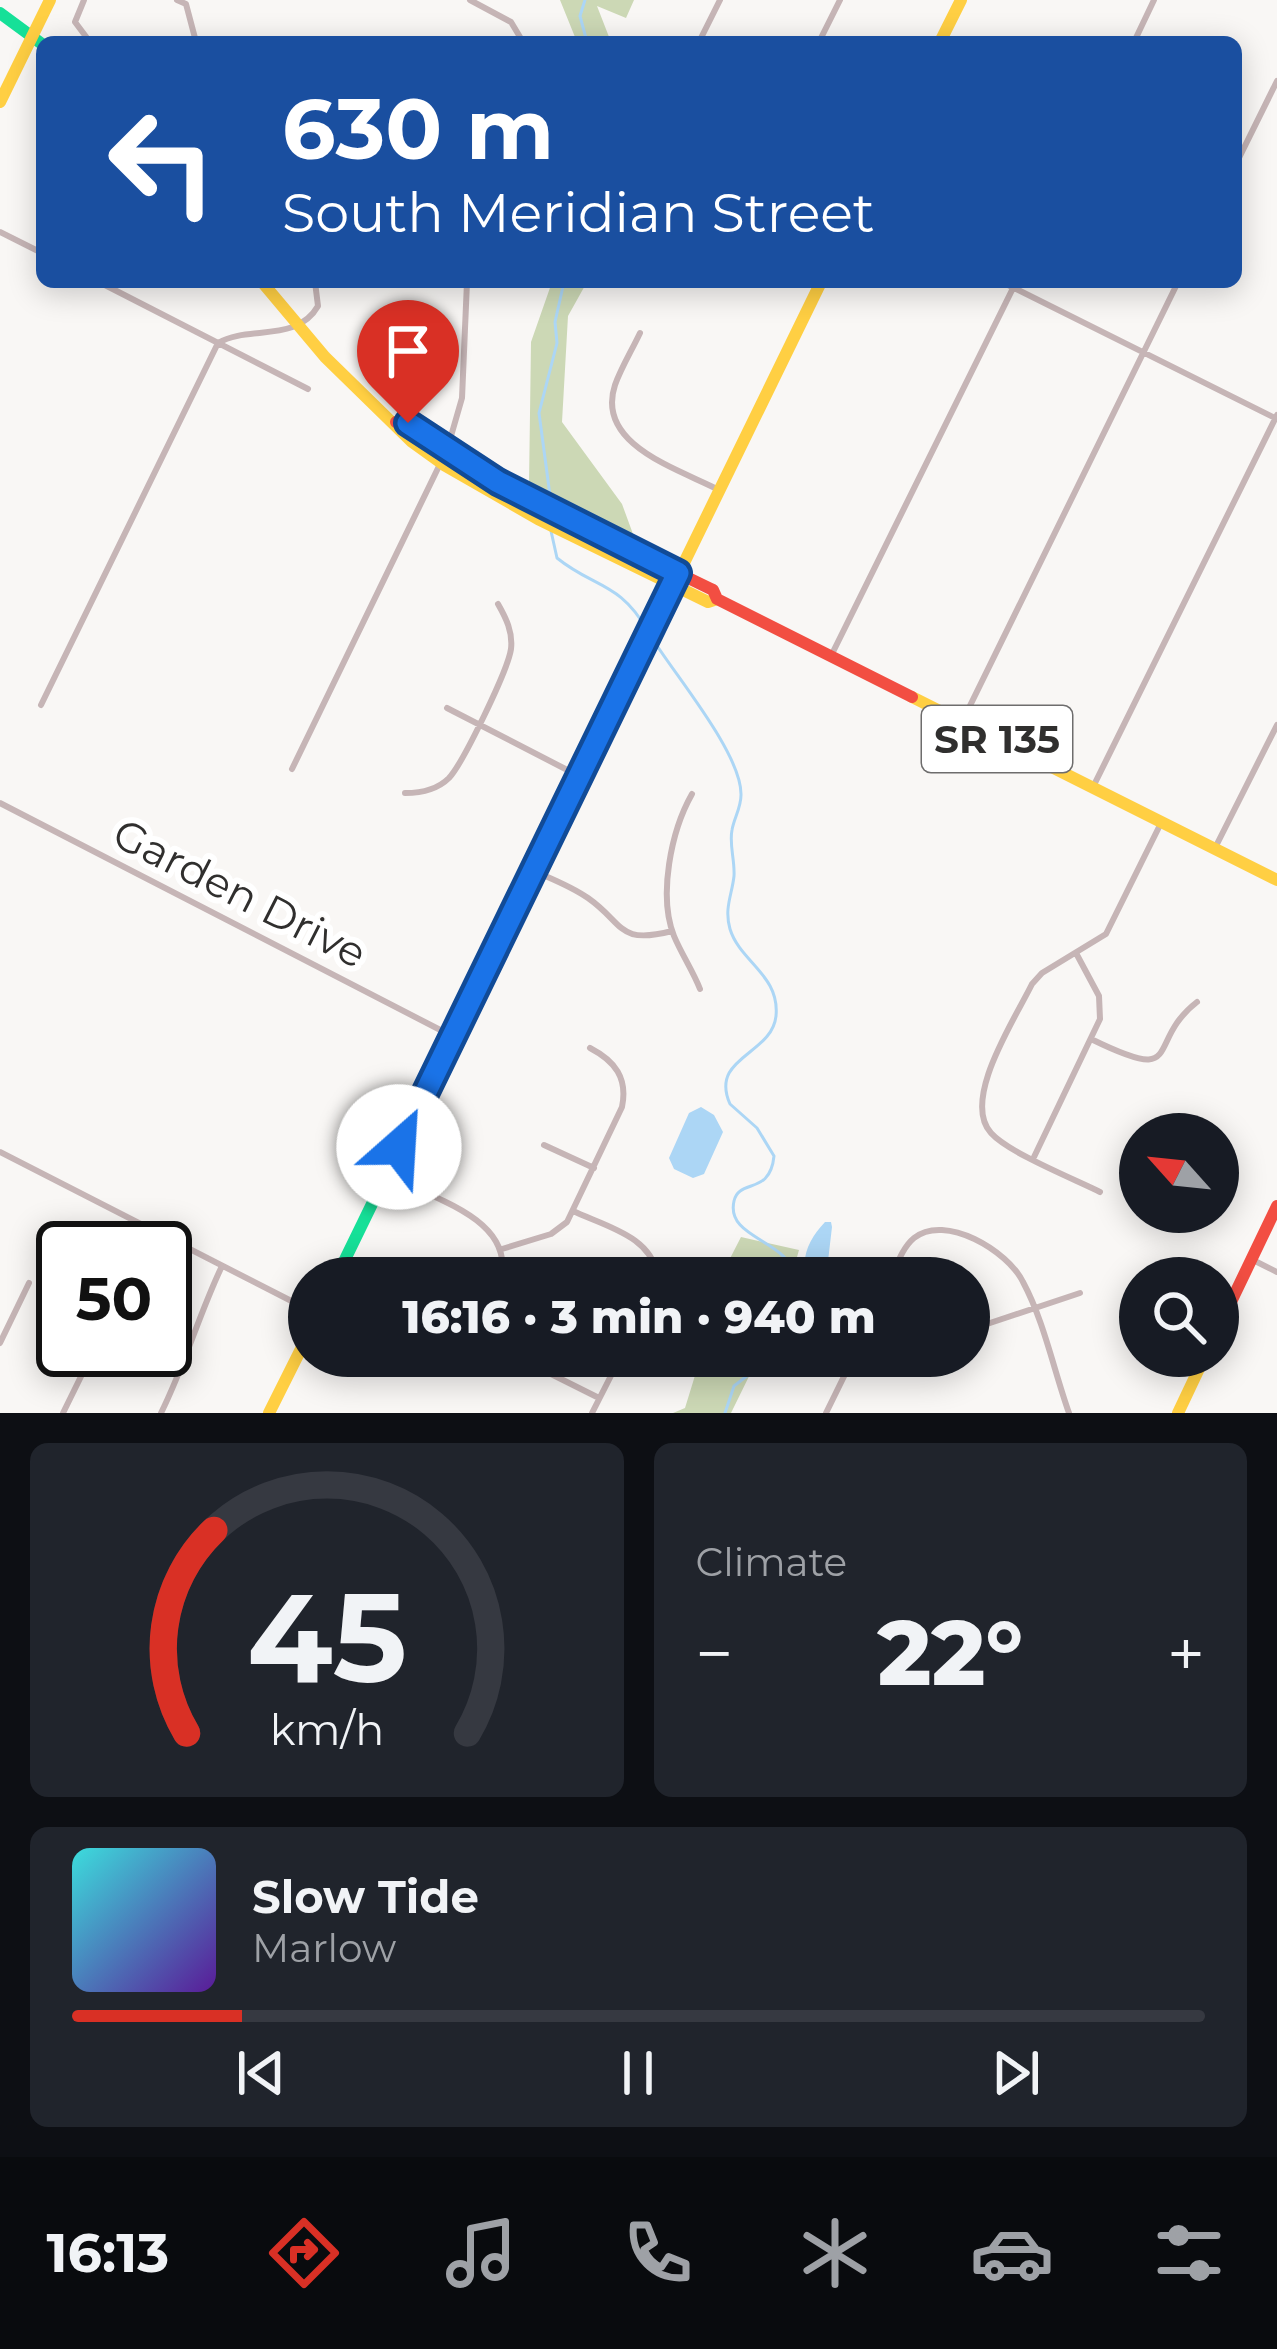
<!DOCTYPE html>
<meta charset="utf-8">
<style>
body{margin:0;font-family:Montserrat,sans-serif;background:#20242c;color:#f1f3f6;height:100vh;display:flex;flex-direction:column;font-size:45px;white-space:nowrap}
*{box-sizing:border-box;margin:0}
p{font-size:39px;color:#9ea1a6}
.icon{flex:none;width:66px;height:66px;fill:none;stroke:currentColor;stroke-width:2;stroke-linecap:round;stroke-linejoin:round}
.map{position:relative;height:1413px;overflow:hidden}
.sheet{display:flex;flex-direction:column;gap:30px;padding:30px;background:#0d0f14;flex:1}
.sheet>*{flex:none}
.top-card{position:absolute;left:36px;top:36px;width:1206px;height:252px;border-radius:18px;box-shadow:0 6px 30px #0003;background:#1a4fa0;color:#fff;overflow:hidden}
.needle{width:78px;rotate:297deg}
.buttons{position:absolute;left:1119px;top:1113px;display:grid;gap:24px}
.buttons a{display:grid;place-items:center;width:120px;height:120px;border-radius:50%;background:#171b24;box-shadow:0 6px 30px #0003;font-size:60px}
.speed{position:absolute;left:36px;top:1221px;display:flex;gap:24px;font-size:60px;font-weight:700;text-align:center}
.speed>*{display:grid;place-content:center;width:156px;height:156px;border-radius:50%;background:#171b24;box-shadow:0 6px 30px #0003;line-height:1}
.speed .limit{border:6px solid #111;border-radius:18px;background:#fff;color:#111}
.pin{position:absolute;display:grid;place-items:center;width:102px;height:102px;color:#fff;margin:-123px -51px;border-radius:50% 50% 50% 0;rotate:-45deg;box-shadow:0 0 12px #0007}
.pin .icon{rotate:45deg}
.me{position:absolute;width:132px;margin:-66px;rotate:26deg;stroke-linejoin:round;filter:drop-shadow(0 0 9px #0008)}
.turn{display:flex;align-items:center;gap:42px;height:252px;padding:0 48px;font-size:54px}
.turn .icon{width:156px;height:156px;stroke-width:2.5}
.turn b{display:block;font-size:84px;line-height:102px}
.big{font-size:90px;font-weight:800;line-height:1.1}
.sheet .widget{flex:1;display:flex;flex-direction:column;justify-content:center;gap:18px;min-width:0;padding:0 42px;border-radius:18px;background:#20242c}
.sheet .dial{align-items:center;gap:0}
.dial svg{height:312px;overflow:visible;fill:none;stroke:#363941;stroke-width:7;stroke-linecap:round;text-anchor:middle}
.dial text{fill:#f1f3f6;stroke:none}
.song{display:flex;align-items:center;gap:36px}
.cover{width:144px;height:144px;border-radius:18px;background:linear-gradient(135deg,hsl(180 70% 55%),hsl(270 70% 35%))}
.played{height:12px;border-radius:6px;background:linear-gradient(90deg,#d93025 15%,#363941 15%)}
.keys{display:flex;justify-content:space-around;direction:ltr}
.heat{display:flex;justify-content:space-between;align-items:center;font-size:66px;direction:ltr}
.sheet .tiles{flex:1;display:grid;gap:30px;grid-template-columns:1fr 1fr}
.widget:last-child{grid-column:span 2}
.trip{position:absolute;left:288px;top:1257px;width:702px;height:120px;border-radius:60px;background:#171b24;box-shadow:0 6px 30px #0003;font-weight:800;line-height:120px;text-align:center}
.tab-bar{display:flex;height:192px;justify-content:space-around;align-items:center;background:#090b0e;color:#9ea1a6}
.tab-bar .icon{width:84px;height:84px}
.tab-bar .active{color:#d93025}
.tab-bar b{font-size:54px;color:#f1f3f6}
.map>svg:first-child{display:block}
</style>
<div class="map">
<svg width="1277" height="1413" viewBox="0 0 1277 1413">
<rect width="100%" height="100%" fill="#f9f7f5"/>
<path fill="#ccd8b5" d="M560 0H634L626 18 597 6 611 42H577Z
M552 282H587L568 316 562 422 622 504 633 534 529 485 531 342Z
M741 1237 799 1250 791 1278H720Z
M701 1356H759L731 1413H673L685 1408Z"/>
<path fill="#acd6f5" d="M701 1107 714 1115 723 1132 704 1174 693 1178 674 1169 669 1158 689 1113Z
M825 1222H831L832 1227 826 1278H807C800 1256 810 1238 825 1222Z"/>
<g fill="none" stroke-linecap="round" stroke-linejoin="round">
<path stroke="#acd6f5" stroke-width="3" d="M585 0 580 16 587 42
M551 503 539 413 557 343 555 322 564 282
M551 531 557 558C594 588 620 582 647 630
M652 638C674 674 742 754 741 795 741 808 734 818 732 830 729 845 735 860 734 876 732 895 724 908 730 929 740 962 780 975 776 1016 772 1055 709 1057 730 1104L757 1128 774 1156C770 1196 739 1178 734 1201 725 1240 793 1240 793 1278
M725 1413 734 1386 773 1356"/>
<path stroke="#c6b5b6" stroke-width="6" d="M84 0 75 22 90 42
M177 0 186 4 195 38 203 42
M470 0 511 22 523 42
M699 42 720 0
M819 42 840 0
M1134 42 1154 0
M1236 164 1277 81
M0 232 42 253
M99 282 308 389
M1002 282 1277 419
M640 333C632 350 621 368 615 385 595 445 679 469 719 490
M447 450 462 398 467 282
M831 656 1016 282
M41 705 218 343C248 325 297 343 318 306L315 282
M447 708 579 776
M962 722 1178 282
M292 769 441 462
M1093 787 1277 415
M405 793C421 793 437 790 449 778 463 763 508 670 511 649 513 632 506 618 498 604
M692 794C671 831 658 896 674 936 682 955 693 971 700 989
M0 803 452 1036
M1215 848 1277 725
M534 871C552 879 571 886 588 898 625 924 617 945 672 931
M1091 1039C1187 1086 1144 1043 1197 1002
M544 1145 594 1168
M0 1152 309 1310
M1034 1157 1100 1019 1099 996 1076 953
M385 1176C428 1196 515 1218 501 1278
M1100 1192C1074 1179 1009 1153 991 1133 961 1100 1015 1019 1032 984L1042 973 1106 934 1162 821
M573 1211C605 1226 655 1237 657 1278
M502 1249 551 1234 567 1222 622 1107C628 1078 615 1061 590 1048
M1251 1259 1277 1272
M891 1278C897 1265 902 1248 914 1238 945 1213 1008 1251 1023 1282 1044 1321 1054 1371 1069 1413
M978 1327 1080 1293
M0 1343 29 1283
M515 1356 599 1398
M63 1413 94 1350
M161 1413C185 1365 199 1314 222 1266
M592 1413 621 1356
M826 1413 854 1356"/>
<path stroke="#16e098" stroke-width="12" d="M0 13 42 44
M336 1278 642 649"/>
<path stroke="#ffcf43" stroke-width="12" d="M940 42 961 0
M0 102 50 0
M262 282 325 357 412 442 444 465 538 519 708 602 717 599
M642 649 821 282
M912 697 1277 880
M269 1413 309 1333
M1178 1413 1205 1356"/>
<path stroke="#f24e42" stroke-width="12" d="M396 422 408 423C504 490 608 539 713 590L717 599 912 697
M1218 1329 1277 1206"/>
</g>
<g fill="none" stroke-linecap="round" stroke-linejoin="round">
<g stroke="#114b97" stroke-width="30">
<path id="route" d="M399 1147 678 573 498 482 408 423"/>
</g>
<use href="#route" stroke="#1a73e8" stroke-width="21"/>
</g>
<g text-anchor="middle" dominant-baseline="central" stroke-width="12" stroke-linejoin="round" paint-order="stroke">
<rect fill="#fff" stroke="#6e6d6d" stroke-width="3" x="922" y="706" width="150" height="66" rx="9"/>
<g font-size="39" font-weight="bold" fill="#302f2e">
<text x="997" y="739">SR 135</text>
</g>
<g font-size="42" fill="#302f2e" stroke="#fff">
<text transform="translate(240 893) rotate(27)">Garden Drive</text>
</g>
</g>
</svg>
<div class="buttons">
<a><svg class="needle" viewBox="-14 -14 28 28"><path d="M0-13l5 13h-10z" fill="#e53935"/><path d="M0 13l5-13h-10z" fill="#9ea1a6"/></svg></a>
<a><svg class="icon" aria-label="search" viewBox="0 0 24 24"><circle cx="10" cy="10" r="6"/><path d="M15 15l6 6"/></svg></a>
</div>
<div class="speed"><div class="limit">50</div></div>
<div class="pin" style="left:408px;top:423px;background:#d93025"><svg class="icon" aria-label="arrive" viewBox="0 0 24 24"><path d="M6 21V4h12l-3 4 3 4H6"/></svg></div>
<svg class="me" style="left:399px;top:1147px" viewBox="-20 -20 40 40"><circle r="19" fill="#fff"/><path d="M0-13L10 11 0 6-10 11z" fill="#1a73e8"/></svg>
<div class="trip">16:16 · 3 min · 940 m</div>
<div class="top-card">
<div class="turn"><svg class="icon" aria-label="left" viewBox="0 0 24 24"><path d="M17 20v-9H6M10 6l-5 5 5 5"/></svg><div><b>630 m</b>South Meridian Street</div></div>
</div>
</div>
<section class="sheet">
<div class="tiles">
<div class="widget dial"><svg viewBox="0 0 100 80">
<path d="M14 69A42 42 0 1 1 86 69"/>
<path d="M14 69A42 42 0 0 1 21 17" stroke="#d93025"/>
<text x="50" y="56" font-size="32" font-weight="700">45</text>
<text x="50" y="72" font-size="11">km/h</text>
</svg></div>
<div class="widget"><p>Climate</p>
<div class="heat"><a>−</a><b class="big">22°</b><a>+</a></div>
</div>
<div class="widget">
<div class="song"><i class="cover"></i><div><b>Slow Tide</b><p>Marlow</p></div></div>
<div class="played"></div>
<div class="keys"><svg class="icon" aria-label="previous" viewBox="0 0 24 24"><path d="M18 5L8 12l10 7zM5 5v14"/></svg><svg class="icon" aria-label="pause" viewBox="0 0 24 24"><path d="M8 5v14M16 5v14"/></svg><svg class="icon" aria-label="next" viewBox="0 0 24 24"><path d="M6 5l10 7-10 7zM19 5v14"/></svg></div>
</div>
</div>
</section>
<nav class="tab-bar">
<b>16:13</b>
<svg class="icon active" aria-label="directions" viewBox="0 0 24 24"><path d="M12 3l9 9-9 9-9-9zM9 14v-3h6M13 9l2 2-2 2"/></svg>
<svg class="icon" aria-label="music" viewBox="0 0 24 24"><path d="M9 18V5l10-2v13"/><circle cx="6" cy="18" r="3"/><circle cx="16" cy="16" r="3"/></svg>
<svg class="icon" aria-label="phone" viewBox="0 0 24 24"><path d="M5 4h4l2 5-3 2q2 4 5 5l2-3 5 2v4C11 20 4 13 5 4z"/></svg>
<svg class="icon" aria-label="climate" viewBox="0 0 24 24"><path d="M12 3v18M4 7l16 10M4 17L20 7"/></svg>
<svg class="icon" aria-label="car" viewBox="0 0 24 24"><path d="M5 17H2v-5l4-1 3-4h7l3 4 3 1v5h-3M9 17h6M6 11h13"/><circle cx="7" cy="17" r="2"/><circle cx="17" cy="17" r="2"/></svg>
<svg class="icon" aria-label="filters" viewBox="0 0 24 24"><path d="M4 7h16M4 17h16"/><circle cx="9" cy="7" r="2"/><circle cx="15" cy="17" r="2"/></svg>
</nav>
